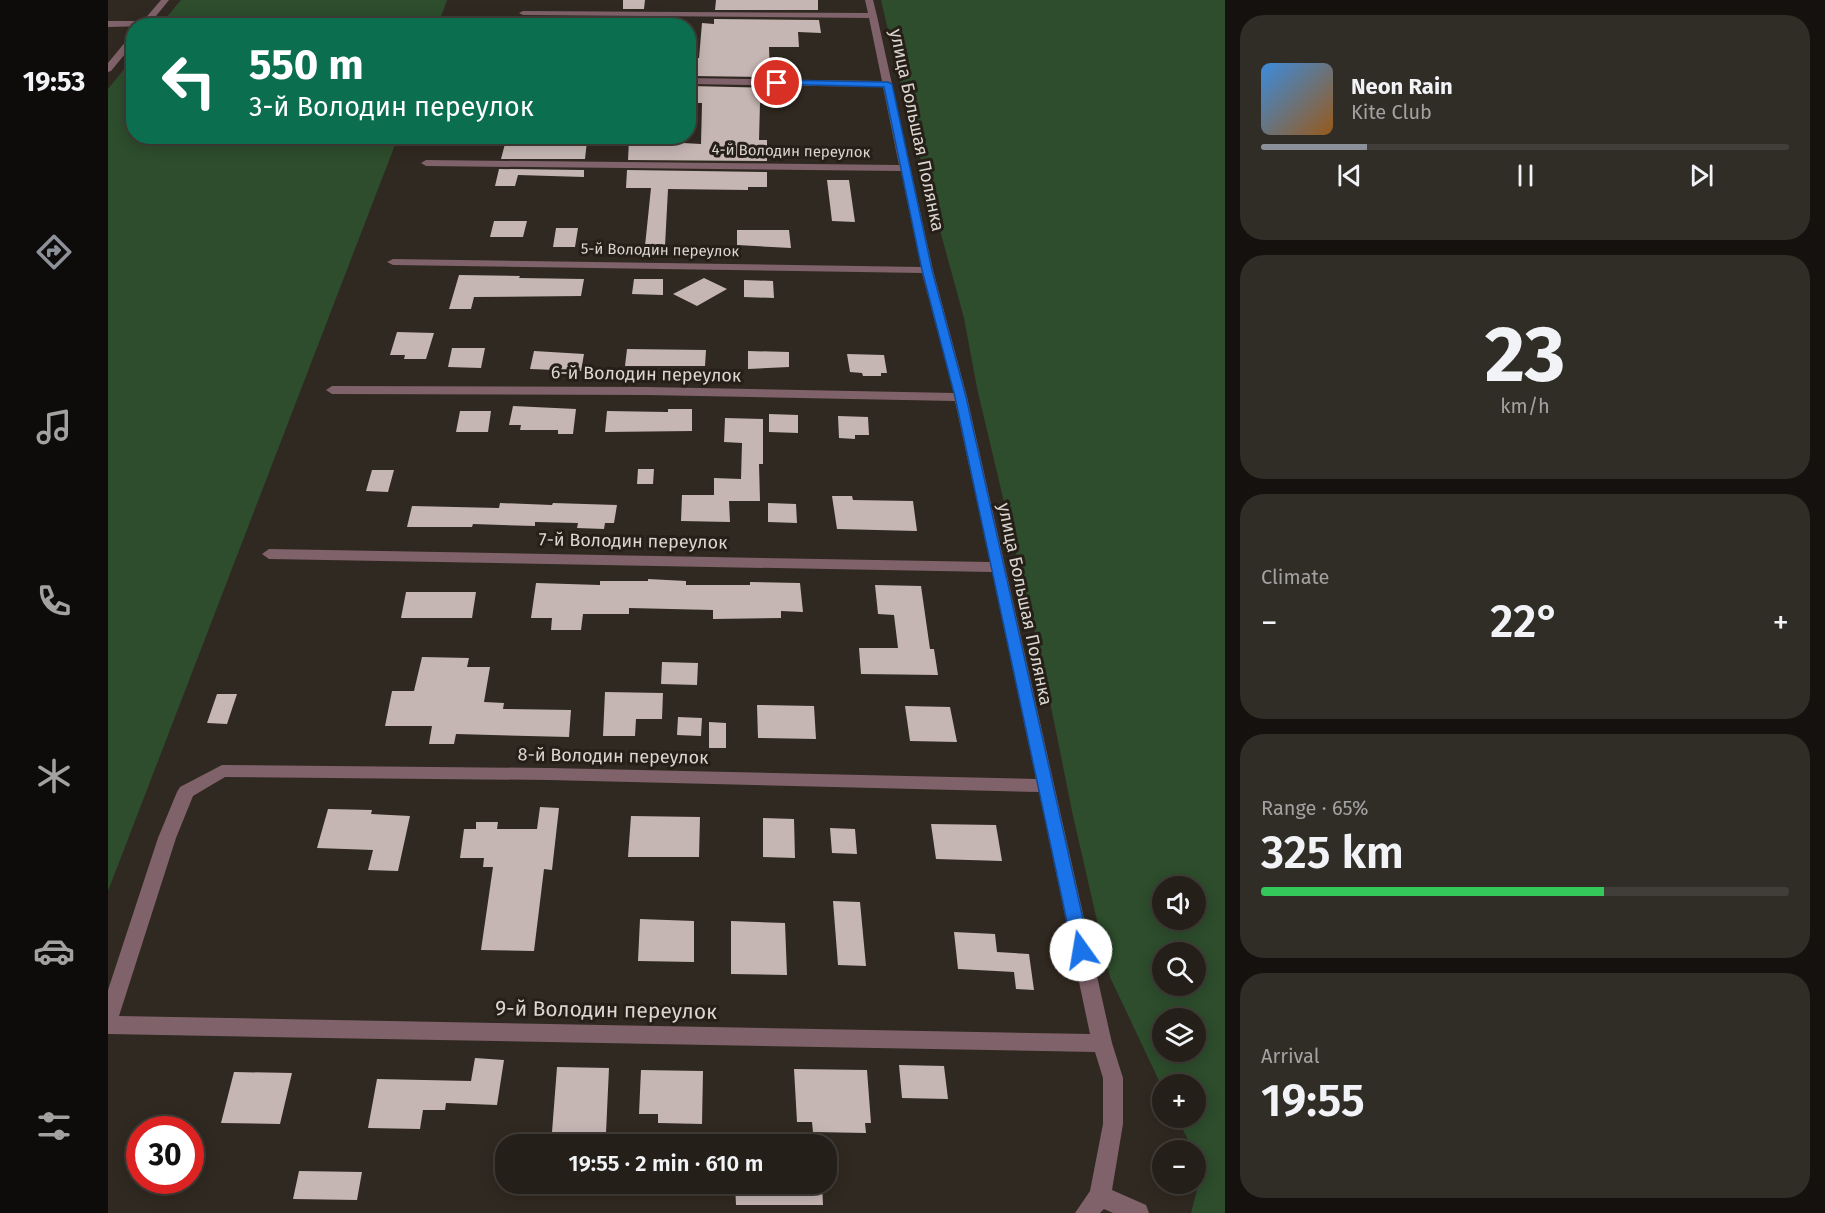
<!DOCTYPE html>
<meta charset="utf-8">
<style>
body{margin:0;font-family:"Fira Sans",sans-serif;background:#302c26;color:#f1f3f6;height:100vh;display:flex;flex-direction:column;font-size:22px;white-space:nowrap}
*{box-sizing:border-box;margin:0}
p{font-size:20px;color:#a3a2a2}
.icon{flex:none;width:33px;height:33px;fill:none;stroke:currentColor;stroke-width:2;stroke-linecap:round;stroke-linejoin:round}
.map{position:relative;flex:1;overflow:hidden}
.drawer{display:flex;flex-direction:column;gap:15px;padding:15px;background:#14110e;width:600px}
.drawer>*{flex:none}
.hud{position:absolute;left:18px;top:18px;width:570px;height:126px;border-radius:24px;box-shadow:0 3px 15px #0003,0 0 0 2px #413d38;background:#0b6e4f;color:#fff;overflow:hidden}
.fabs{position:absolute;left:1044px;top:876px;display:grid;gap:12px}
.fabs a{display:grid;place-items:center;width:54px;height:54px;border-radius:50%;background:#241f19;box-shadow:0 3px 15px #0003,0 0 0 2px #413d38;font-size:30px}
.speed{position:absolute;left:18px;top:1116px;display:flex;gap:12px;font-size:30px;font-weight:700;text-align:center}
.speed>*{display:grid;place-content:center;width:78px;height:78px;border-radius:50%;background:#241f19;box-shadow:0 3px 15px #0003,0 0 0 2px #413d38;line-height:1}
.speed .limit{border:9px solid #d22;background:#fff;color:#111}
.pin{position:absolute;display:grid;place-items:center;width:51px;height:51px;color:#fff;margin:-26px;border:3px solid #fff;border-radius:50%;box-shadow:0 2px 6px #0007}
.me{position:absolute;width:66px;margin:-33px;rotate:347deg;stroke-linejoin:round;filter:drop-shadow(0 0 4px #0008)}
.turn{display:flex;align-items:center;gap:21px;height:126px;padding:0 24px;font-size:27px}
.turn .icon{width:78px;height:78px;stroke-width:2.5}
.turn b{display:block;font-size:42px;line-height:51px}
.big{font-size:45px;font-weight:600;line-height:1.1}
.drawer .widget{flex:1;display:flex;flex-direction:column;justify-content:center;gap:9px;min-width:0;padding:0 21px;border-radius:24px;background:#302c26}
.drawer .dial{align-items:center;gap:0}
.dial b{font-size:78px;line-height:1}
.song{display:flex;align-items:center;gap:18px}
.cover{width:72px;height:72px;border-radius:9px;background:linear-gradient(135deg,hsl(210 70% 55%),hsl(30 70% 35%))}
.played{height:6px;border-radius:3px;background:linear-gradient(90deg,#8c9099 20%,#413d38 20%)}
.keys{display:flex;justify-content:space-around;direction:ltr}
.heat{display:flex;justify-content:space-between;align-items:center;font-size:33px;direction:ltr}
.charge{height:9px;border-radius:4px;background:linear-gradient(90deg,#34c759 65%,#413d38 0)}
.trip{position:absolute;left:387px;top:1134px;width:342px;height:60px;border-radius:24px;background:#241f19;box-shadow:0 3px 15px #0003,0 0 0 2px #413d38;font-weight:600;line-height:60px;text-align:center}
main{display:flex;flex:1;min-height:0}
.tabs{display:flex;flex-direction:column;width:108px;justify-content:space-around;align-items:center;background:#0e0c0a;color:#a3a2a2}
.tabs .icon{width:42px;height:42px}
.tabs .active{color:#8c9099}
.tabs b{font-size:27px;color:#f1f3f6}
.map>svg:first-child{display:block}
</style>
<main>
<nav class="tabs">
<b>19:53</b>
<svg class="icon active" aria-label="directions" viewBox="0 0 24 24"><path d="M12 3l9 9-9 9-9-9zM9 14v-3h6M13 9l2 2-2 2"/></svg>
<svg class="icon" aria-label="music" viewBox="0 0 24 24"><path d="M9 18V5l10-2v13"/><circle cx="6" cy="18" r="3"/><circle cx="16" cy="16" r="3"/></svg>
<svg class="icon" aria-label="phone" viewBox="0 0 24 24"><path d="M5 4h4l2 5-3 2q2 4 5 5l2-3 5 2v4C11 20 4 13 5 4z"/></svg>
<svg class="icon" aria-label="climate" viewBox="0 0 24 24"><path d="M12 3v18M4 7l16 10M4 17L20 7"/></svg>
<svg class="icon" aria-label="car" viewBox="0 0 24 24"><path d="M5 17H2v-5l4-1 3-4h7l3 4 3 1v5h-3M9 17h6M6 11h13"/><circle cx="7" cy="17" r="2"/><circle cx="17" cy="17" r="2"/></svg>
<svg class="icon" aria-label="filters" viewBox="0 0 24 24"><path d="M4 7h16M4 17h16"/><circle cx="9" cy="7" r="2"/><circle cx="15" cy="17" r="2"/></svg>
</nav>
<div class="map">
<svg width="1117" height="1213" viewBox="0 0 1117 1213">
<rect width="100%" height="100%" fill="#302921"/>
<path fill="#2d4d2c" fill-rule="evenodd" d="M73 0H339L330 25H52Z
M773 0H1117V1213H1083L1094 1171 1088 1156V1150H1085L1069 1118H1088V1084H1054V1087L1002 977 965 816 935 667 869 388 856 318 795 95ZM1054 886H1088V920H1054ZM1054 952H1088V986H1054ZM1054 1018H1088V1052H1054Z
M25 58 26 136 290 137 0 891V89Z"/>
<path fill="#c5b6b3" d="M515 0H537L536 9H515Z
M608 0H710V10H607Z
M514 18H536L535 26H514Z
M606 19 711 20 713 33 690 32 691 47H661L662 77 584 76 585 58H591L594 23 606 24Z
M583 86 662 88 663 103H652L651 140H659V161L520 160 521 140 593 144 594 103H582Z
M399 136H435V141H479L477 159H393Z
M391 169 476 170V177L410 175 407 186H387Z
M519 170 659 172V187H640V190L560 189 557 246H537L543 188H518Z
M719 180H741L747 222 724 221Z
M386 221H419L415 237H382Z
M448 228H470L467 247H445Z
M629 230H681L683 248 629 245Z
M351 275 412 276 411 278 476 279 473 296 366 297 363 309H341Z
M596 278 619 289 589 306 565 294Z
M526 279H555V295L524 294Z
M636 280 665 281 666 298 636 297Z
M289 332 326 333 318 359H296L297 355H282Z
M344 348H377L373 368 340 367Z
M519 349 598 350 597 366H517Z
M426 351 476 354 473 371 422 369Z
M640 351 681 352V367L640 369Z
M739 354 776 355 779 373H773V376H755L754 373 742 372Z
M405 406 468 409 465 434H450V430H412L413 425H401Z
M560 409H584V431L497 432 499 411 560 412Z
M352 411H383L380 432H348Z
M661 414 690 415V433L661 432Z
M730 416 760 417 761 435H747V439L731 438Z
M617 418 655 419V464H651L652 501H621L622 522 573 521 574 495H606V478L633 479 634 443 616 442Z
M530 469H546L545 484H529Z
M264 470H286L280 492 258 491Z
M724 496H744L745 500 805 501 809 531 729 529Z
M392 503 444 505 445 503 509 505 506 523H497L496 529 469 528 470 523 427 522V526L365 524 364 527H299L304 506 391 508Z
M660 503 688 504 689 523 660 522Z
M540 579 578 581V585H642V582L692 583 695 612 673 611V618L605 619V610L521 608V614H475L473 630H443L444 618H423L428 583 492 585V581H540Z
M767 585 813 586 822 649H826L830 675 753 674 751 648H790L786 615 770 614Z
M298 592H368L364 618H293Z
M314 657 361 658 359 667H382L376 702 396 703 395 709 463 710 461 737 348 734 346 744H321L324 726H277L284 691H306Z
M554 662 590 663 589 685 553 684Z
M497 692 555 693 554 719H528L527 736H495Z
M109 694H129L119 724 99 723Z
M649 705 706 706 708 739 650 738Z
M797 706 842 707 849 742 802 741Z
M570 717 594 718 593 736 569 735Z
M601 722 618 723V748H601Z
M432 807 451 808 444 870 436 869 426 951 373 950 385 867H375L376 858H352L356 829H368V822H390L389 829H429Z
M220 809 264 810 263 814 302 816 290 871 260 870 265 850 209 848Z
M523 816 592 817 591 857H520Z
M655 818 686 819 687 858 655 857Z
M823 824 888 825 894 861 828 859Z
M722 828 747 829 749 854 724 853Z
M725 901 752 902 758 966 730 965Z
M532 919 586 921V962L530 961Z
M623 921 677 923 679 975 623 974Z
M846 932 887 934 889 952 921 954 926 990 908 989 906 972 850 969Z
M367 1058 396 1060 389 1105 338 1103 337 1110H315L312 1129 260 1128 269 1079 363 1081Z
M791 1065 836 1066 840 1099 794 1098Z
M449 1067 501 1068 498 1133 444 1132Z
M686 1069 759 1070 763 1123H757L758 1133 705 1132 704 1122H689Z
M533 1070 595 1071 594 1124 550 1123V1114H531Z
M126 1072 184 1073 172 1124 113 1123Z
M191 1171 254 1172 249 1200 185 1199Z
M627 1184H714L715 1205H628Z"/>
<g fill="none" stroke-linecap="round" stroke-linejoin="round">
<path fill="#80626a" fill-rule="evenodd" d="M53 0H61L40 26 0 27V21H35Z
M757 0H765L769 16 825 270 859 397 1004 1043 1015 1078V1124L1004 1190 1038 1205 1041 1213H1005L996 1209 992 1213H967L982 1191 995 1124V1078L987 1052 0 1034V990L50 838 69 792 72 787 114 765 441 768 928 779 884 572 161 559 154 554 161 549 882 562 847 401 539 395 224 394 218 390 224 386 539 387 846 393 814 273 285 265 279 262 285 259 813 267 793 171 318 166 313 163 318 160 791 165 775 87 580 84V78L774 81 761 18 415 15 411 13 415 11 760 13ZM117 777 441 780 931 792 982 1034 11 1016 68 838 85 796Z
M23 35H26V43L3 71 0 72V63Z"/>
</g>
<path fill="#1a73e8" stroke="#114b97" stroke-width="1.5" d="M669 80 780 82 784 84 824 270 858 397 982 950 979 955 973 957 967 955 965 950 847 397 814 270 776 87 666 84V81Z"/>
<g text-anchor="middle" dominant-baseline="central" stroke-width="6" stroke-linejoin="round" paint-order="stroke">
<g font-size="15" fill="#dbd6d1" stroke="#261f18">
<text transform="translate(683 151) rotate(1)">4-й Володин переулок</text>
<text transform="translate(552 250) rotate(1)">5-й Володин переулок</text>
</g>
<g font-size="18" fill="#dbd6d1" stroke="#261f18">
<text transform="translate(809 130) rotate(78)">улица Большая Полянка</text>
<text transform="translate(538 374) rotate(1)">6-й Володин переулок</text>
<text transform="translate(525 541) rotate(1)">7-й Володин переулок</text>
<text transform="translate(917 604) rotate(78)">улица Большая Полянка</text>
<text transform="translate(505 756) rotate(1)">8-й Володин переулок</text>
</g>
<g font-size="21" fill="#dbd6d1" stroke="#261f18">
<text transform="translate(498 1010) rotate(1)">9-й Володин переулок</text>
</g>
</g>
</svg>
<div class="fabs">
<a><svg class="icon" aria-label="sound" viewBox="0 0 24 24"><path d="M4 9h4l5-4v14l-5-4H4zM17 9q2 3 0 6"/></svg></a>
<a><svg class="icon" aria-label="search" viewBox="0 0 24 24"><circle cx="10" cy="10" r="6"/><path d="M15 15l6 6"/></svg></a>
<a><svg class="icon" aria-label="layers" viewBox="0 0 24 24"><path d="M12 4l9 5-9 5-9-5zM3 14l9 5 9-5"/></svg></a>
<a>+</a>
<a>−</a>
</div>
<div class="speed"><div class="limit">30</div></div>
<div class="pin" style="left:669px;top:83px;background:#d93025"><svg class="icon" aria-label="arrive" viewBox="0 0 24 24"><path d="M6 21V4h12l-3 4 3 4H6"/></svg></div>
<svg class="me" style="left:973px;top:950px" viewBox="-20 -20 40 40"><circle r="19" fill="#fff"/><path d="M0-13L10 11 0 6-10 11z" fill="#1a73e8"/></svg>
<div class="trip">19:55 · 2 min · 610 m</div>
<div class="hud">
<div class="turn"><svg class="icon" aria-label="left" viewBox="0 0 24 24"><path d="M17 20v-9H6M10 6l-5 5 5 5"/></svg><div><b>550 m</b>3-й Володин переулок</div></div>
</div>
</div>
<section class="drawer">
<div class="widget">
<div class="song"><i class="cover"></i><div><b>Neon Rain</b><p>Kite Club</p></div></div>
<div class="played"></div>
<div class="keys"><svg class="icon" aria-label="previous" viewBox="0 0 24 24"><path d="M18 5L8 12l10 7zM5 5v14"/></svg><svg class="icon" aria-label="pause" viewBox="0 0 24 24"><path d="M8 5v14M16 5v14"/></svg><svg class="icon" aria-label="next" viewBox="0 0 24 24"><path d="M6 5l10 7-10 7zM19 5v14"/></svg></div>
</div>
<div class="widget dial"><b>23</b><p>km/h</p></div>
<div class="widget"><p>Climate</p>
<div class="heat"><a>−</a><b class="big">22°</b><a>+</a></div>
</div>
<div class="widget"><p>Range · 65%</p><b class="big">325 km</b><div class="charge"></div></div>
<div class="widget"><p>Arrival</p><b class="big">19:55</b></div>
</section>
</main>
